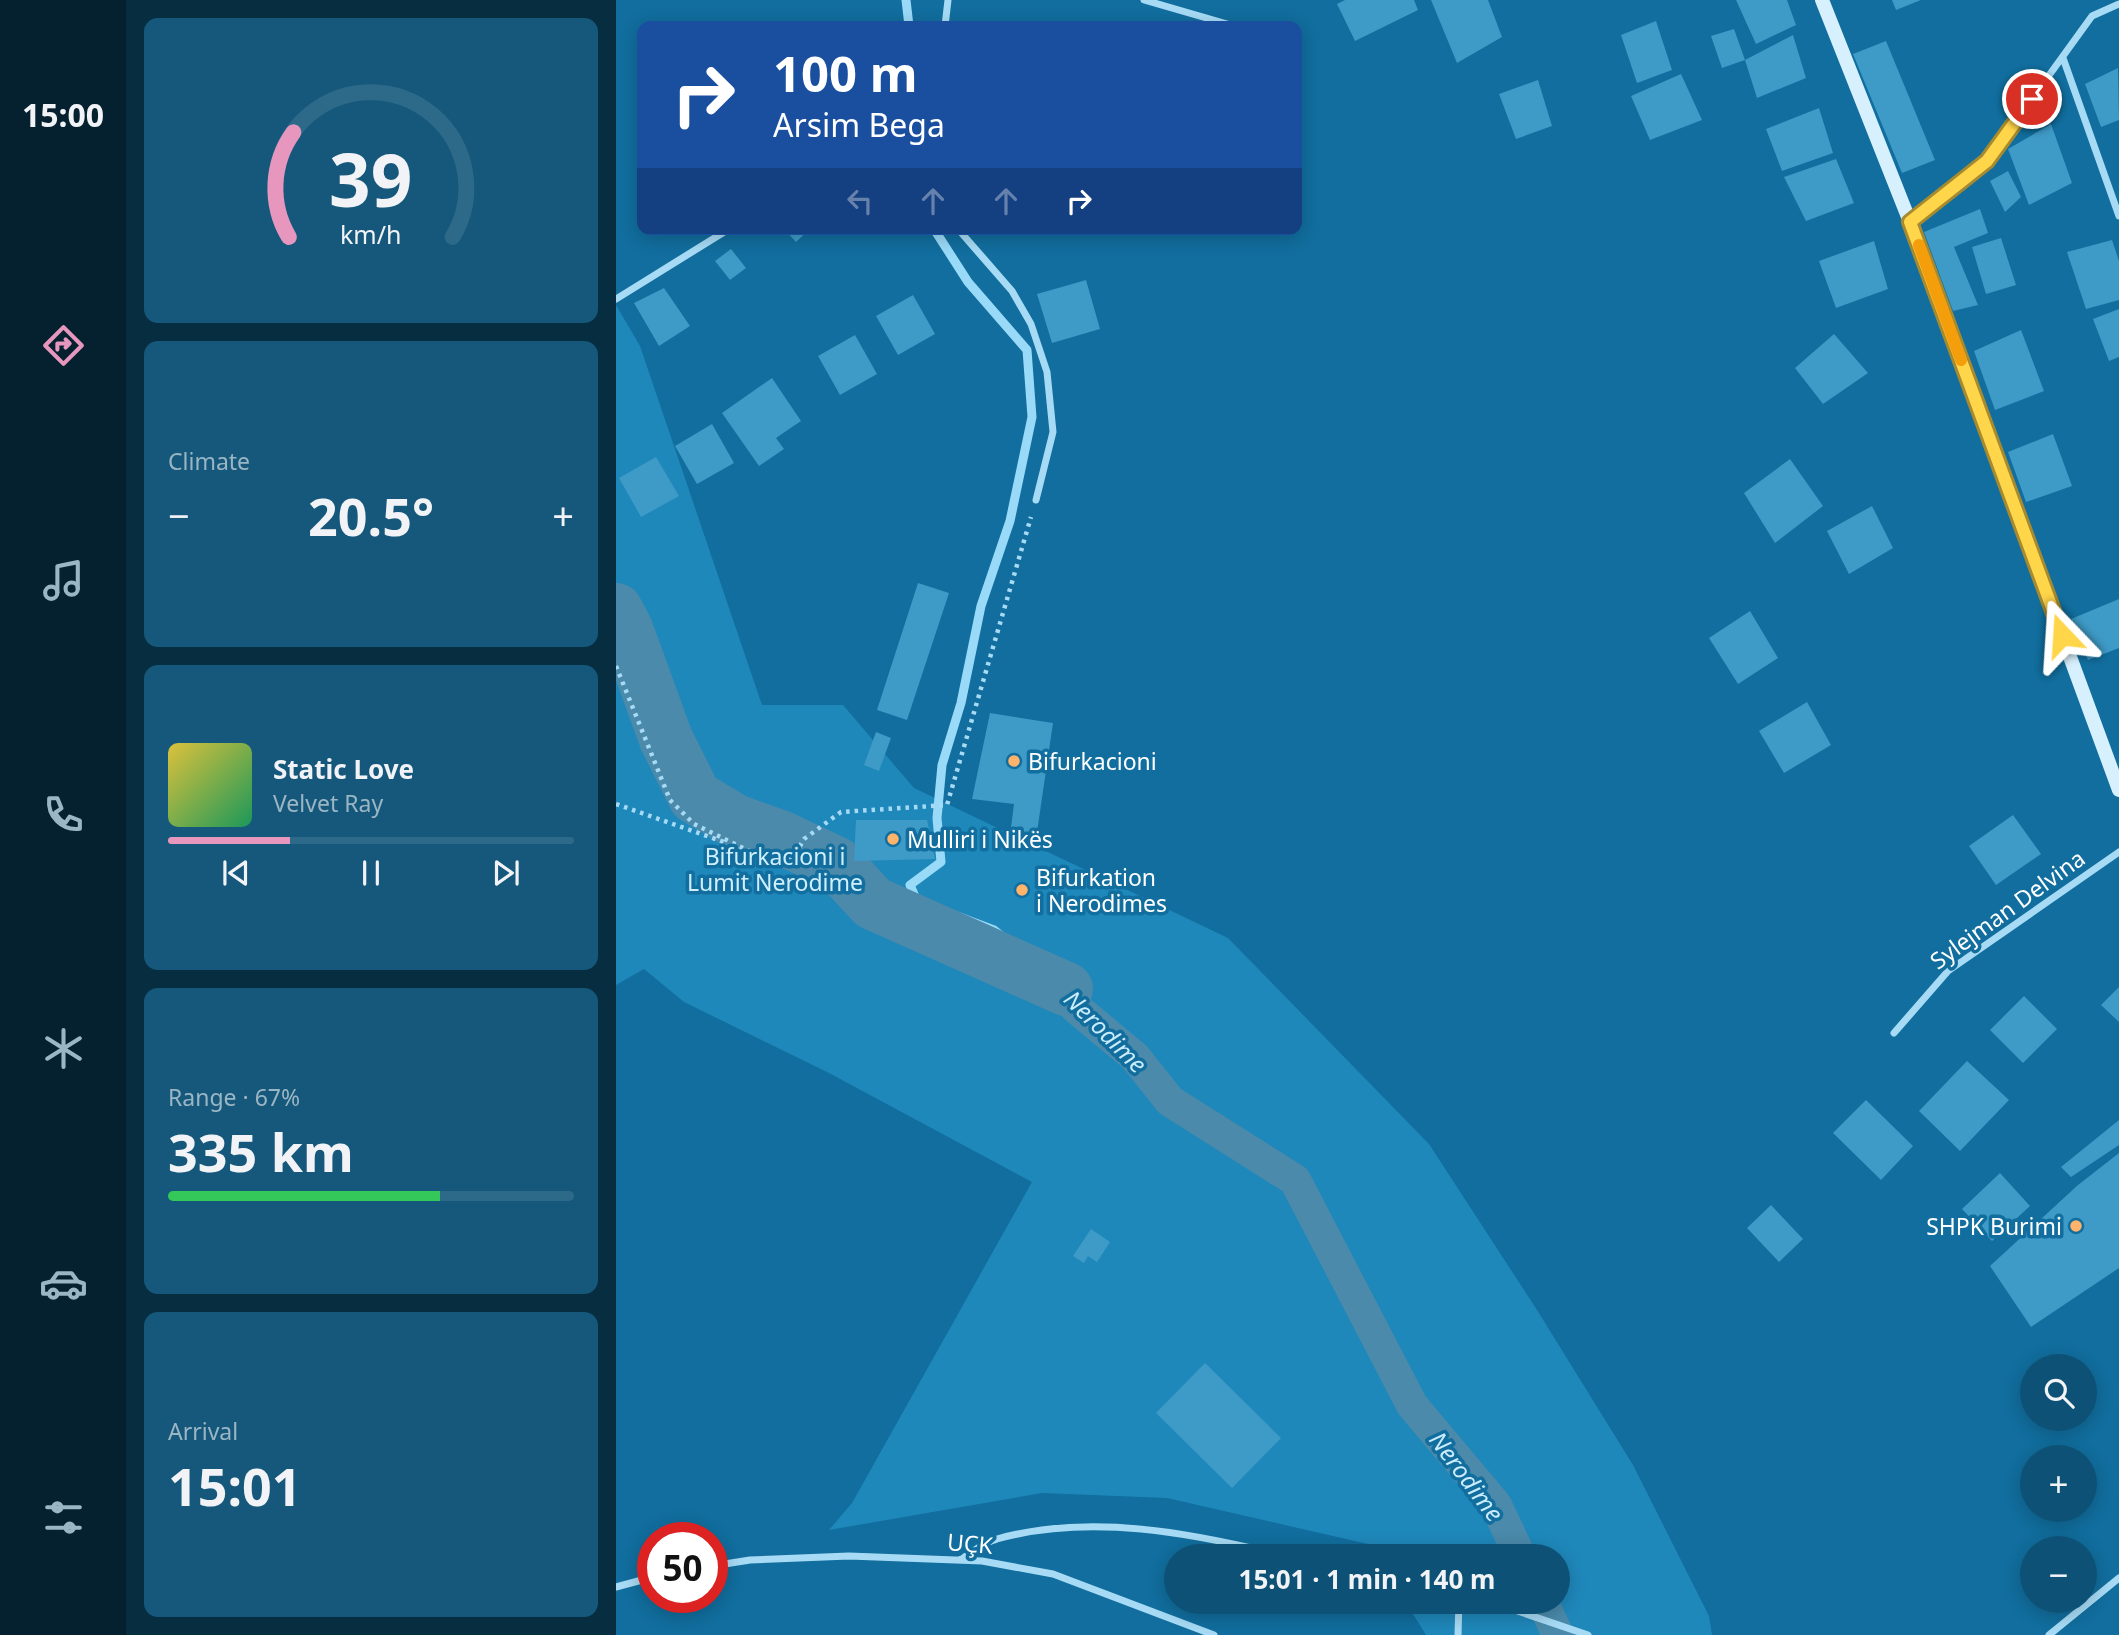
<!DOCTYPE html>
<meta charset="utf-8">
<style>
body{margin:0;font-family:"Noto Sans",sans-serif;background:#16587b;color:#f1f3f6;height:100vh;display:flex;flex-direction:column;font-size:26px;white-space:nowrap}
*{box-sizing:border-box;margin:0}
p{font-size:23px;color:#9ab6c5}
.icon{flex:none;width:38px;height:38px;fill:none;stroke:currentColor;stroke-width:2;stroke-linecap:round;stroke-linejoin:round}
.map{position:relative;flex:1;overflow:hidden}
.side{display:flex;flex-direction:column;gap:18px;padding:18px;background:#072d41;width:490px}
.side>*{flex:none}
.top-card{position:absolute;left:21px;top:21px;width:665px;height:214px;border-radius:14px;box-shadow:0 4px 18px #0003;background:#1a4fa0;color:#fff;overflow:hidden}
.tools{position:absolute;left:1404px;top:1354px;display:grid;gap:14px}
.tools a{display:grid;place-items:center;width:77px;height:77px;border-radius:50%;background:#0d5276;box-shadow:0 4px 18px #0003;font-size:35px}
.speed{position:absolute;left:21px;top:1522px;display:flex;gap:14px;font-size:35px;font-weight:700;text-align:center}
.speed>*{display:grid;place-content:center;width:91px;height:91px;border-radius:50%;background:#0d5276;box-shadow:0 4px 18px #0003;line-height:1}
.speed .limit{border:10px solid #d22;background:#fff;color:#111}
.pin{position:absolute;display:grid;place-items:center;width:60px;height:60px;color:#fff;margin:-30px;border:4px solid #fff;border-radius:50%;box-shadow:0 2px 7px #0007}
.me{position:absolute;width:77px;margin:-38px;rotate:340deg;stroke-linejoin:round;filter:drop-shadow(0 0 5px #0008)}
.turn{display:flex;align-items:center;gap:24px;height:147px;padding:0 21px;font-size:32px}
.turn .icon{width:91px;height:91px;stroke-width:2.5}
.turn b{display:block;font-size:49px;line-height:60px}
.lanes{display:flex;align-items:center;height:66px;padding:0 21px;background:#0003;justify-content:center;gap:35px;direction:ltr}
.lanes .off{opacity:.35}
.big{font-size:52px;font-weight:700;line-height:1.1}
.side .widget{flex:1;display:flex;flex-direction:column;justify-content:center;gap:10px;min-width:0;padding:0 24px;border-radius:14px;background:#16587b}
.side .dial{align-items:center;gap:0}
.dial svg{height:182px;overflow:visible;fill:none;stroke:#2d6988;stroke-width:7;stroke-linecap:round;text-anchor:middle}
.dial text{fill:#f1f3f6;stroke:none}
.song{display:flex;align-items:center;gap:21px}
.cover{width:84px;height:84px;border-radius:10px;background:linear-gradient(135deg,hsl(50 70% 55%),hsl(150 70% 35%))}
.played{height:7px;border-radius:4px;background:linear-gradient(90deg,#e797bd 30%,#2d6988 30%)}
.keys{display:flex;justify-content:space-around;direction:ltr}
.heat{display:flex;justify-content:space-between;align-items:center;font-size:38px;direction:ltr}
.charge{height:10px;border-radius:5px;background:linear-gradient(90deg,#34c759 67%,#2d6988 0)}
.trip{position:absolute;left:548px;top:1544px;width:406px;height:70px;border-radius:35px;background:#0d5276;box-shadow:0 4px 18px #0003;font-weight:700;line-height:70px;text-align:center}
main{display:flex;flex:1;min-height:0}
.dock{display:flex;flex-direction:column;width:126px;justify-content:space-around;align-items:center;background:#05212f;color:#9ab6c5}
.dock .icon{width:49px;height:49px}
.dock .active{color:#e797bd}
.dock b{font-size:32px;color:#f1f3f6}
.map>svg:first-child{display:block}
</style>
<main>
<nav class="dock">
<b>15:00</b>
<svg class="icon active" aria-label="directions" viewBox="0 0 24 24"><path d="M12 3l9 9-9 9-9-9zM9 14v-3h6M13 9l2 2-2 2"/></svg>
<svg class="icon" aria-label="music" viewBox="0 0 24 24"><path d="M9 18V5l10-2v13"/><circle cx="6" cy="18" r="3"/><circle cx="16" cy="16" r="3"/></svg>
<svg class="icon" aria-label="phone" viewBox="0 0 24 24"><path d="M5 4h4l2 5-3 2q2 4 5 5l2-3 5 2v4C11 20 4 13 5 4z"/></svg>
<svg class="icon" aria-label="climate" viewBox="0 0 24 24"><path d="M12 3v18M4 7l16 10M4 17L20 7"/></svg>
<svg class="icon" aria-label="car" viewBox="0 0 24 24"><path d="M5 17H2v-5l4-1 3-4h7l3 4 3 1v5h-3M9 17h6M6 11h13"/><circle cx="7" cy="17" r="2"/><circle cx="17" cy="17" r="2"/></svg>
<svg class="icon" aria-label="filters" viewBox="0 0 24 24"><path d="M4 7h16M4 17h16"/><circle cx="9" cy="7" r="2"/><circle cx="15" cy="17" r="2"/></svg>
</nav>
<section class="side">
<div class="widget dial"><svg viewBox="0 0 100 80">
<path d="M14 69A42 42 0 1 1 86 69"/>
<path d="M14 69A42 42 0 0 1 16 23" stroke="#e797bd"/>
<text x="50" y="56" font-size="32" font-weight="700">39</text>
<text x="50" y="72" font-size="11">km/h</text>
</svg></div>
<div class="widget"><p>Climate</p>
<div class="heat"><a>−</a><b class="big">20.5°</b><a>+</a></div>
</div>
<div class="widget">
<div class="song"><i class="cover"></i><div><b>Static Love</b><p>Velvet Ray</p></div></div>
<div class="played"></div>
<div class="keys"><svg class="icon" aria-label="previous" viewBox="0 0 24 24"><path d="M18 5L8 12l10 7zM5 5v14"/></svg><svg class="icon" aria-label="pause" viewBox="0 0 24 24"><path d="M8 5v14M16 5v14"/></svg><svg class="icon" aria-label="next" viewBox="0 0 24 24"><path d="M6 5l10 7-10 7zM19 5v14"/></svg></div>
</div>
<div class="widget"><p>Range · 67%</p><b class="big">335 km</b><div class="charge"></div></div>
<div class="widget"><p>Arrival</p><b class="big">15:01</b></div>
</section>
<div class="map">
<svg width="1503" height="1635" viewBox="0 0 1503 1635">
<rect width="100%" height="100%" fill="#116e9e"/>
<path fill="#1f88bb" d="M0 305 24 346 146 705H227L298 788 612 938 813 1144 921 1310 1017 1465 1093 1616 1096 1635H810L789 1601H942V1556H760L752 1544 551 1498 426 1493 213 1530 236 1503 416 1182 213 1073 68 1002 28 969 0 985Z"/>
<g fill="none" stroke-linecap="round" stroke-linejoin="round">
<path stroke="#99daf8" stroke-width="9" d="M290 0 293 26
M318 229 352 282 411 350 416 417 394 521 365 606 345 703 326 765 321 818 325 862 294 885 301 901 378 930 450 989"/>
<path stroke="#4b8aab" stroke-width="32" d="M450 989 460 1008 519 1057 554 1101 679 1180 796 1405 880 1505 904 1556
M926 1601 942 1635"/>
<path stroke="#4b8aab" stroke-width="54" d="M0 610 10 629 50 739 79 797 119 821 164 837 221 864 257 903 450 989"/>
</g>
<path fill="#3e9ac6" d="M729 0H798L802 10 739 41 721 4Z
M815 0H872L886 37 841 63Z
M1120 0H1171L1180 25 1140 44Z
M1276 0H1305L1280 10Z
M1040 21 1056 70 1021 83 1005 35Z
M1118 29 1129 60 1106 68 1095 36Z
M1177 35 1190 78 1141 98 1129 60Z
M1270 41 1319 160 1286 173 1237 54Z
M1502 68 1503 120 1485 127 1469 84Z
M1065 74 1086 120 1034 140 1015 96Z
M922 80 936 126 900 139 883 94Z
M1203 108 1217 153 1166 171 1150 129Z
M1435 124 1456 183 1413 205 1392 149Z
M1220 159 1238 203 1190 221 1168 177Z
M1392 171 1405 197 1389 212 1374 181Z
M1364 209 1372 233 1338 247 1362 305 1337 311 1308 232Z
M168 229H194L180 242Z
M1385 238 1400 285 1370 294 1356 247Z
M1496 240 1503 261V300L1470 309 1451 252Z
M1258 241 1272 289 1220 308 1203 261Z
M115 249 130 268 114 280 99 261Z
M470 280 484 329 436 343 421 294Z
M48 288 74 326 43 346 18 303Z
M297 295 319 334 282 355 260 316Z
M1503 309V357L1493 361 1477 319Z
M1405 330 1428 391 1379 410 1358 351Z
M1218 334 1252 373 1207 404 1179 368Z
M239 335 261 374 224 395 202 356Z
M156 378 185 421 160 438 168 449 143 466 106 413Z
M96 424 118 463 81 484 59 446Z
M1437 434 1456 486 1410 502 1392 452Z
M40 457 63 496 25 517 3 478Z
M1174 459 1207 506 1159 543 1128 493Z
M1256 506 1277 548 1233 574 1211 531Z
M302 583 333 593 291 720 261 710Z
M1503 599V648L1472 660 1455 619Z
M1134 611 1162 658 1122 684 1093 638Z
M1191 702 1215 745 1168 773 1143 731Z
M374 713 437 723 420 839 394 835 398 804 356 799Z
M260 732 275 738 263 771 248 765Z
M1397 815 1425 854 1380 885 1353 846Z
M240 820H311L319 859 238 861Z
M1503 987V1022L1485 1005Z
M1408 996 1441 1029 1407 1063 1374 1030Z
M1351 1061 1393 1100 1344 1151 1303 1111Z
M1250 1100 1297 1146 1265 1180 1217 1133Z
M1503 1120V1145L1455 1177 1445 1167Z
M1503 1153V1268L1415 1327 1374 1266 1462 1185Z
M1384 1173 1414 1206 1376 1241 1346 1209Z
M1155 1205 1187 1239 1163 1262 1131 1228Z
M475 1229 494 1242 481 1262 472 1256 468 1263 457 1256Z
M589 1363 665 1438 616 1488 540 1413Z"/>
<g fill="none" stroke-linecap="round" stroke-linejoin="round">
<path stroke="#a7dbf5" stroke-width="4.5" stroke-dasharray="3.5 5" stroke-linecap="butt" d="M0 666 54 800 78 824 129 849 165 860 179 855 188 839 225 812 331 805 415 517
M0 804 108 842"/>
<path stroke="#a7dbf5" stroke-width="7" d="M528 0 618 26
M329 26 332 0
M1447 58 1503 216
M1294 222 1371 161 1476 16 1503 4
M342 229 396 291 415 324 431 372 437 432 420 500
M0 299 113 229
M1278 1033 1332 971 1503 852
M344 1560C355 1553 368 1542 381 1539 474 1513 577 1533 669 1556
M96 1566 134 1560 233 1556 366 1561 437 1574 598 1635
M0 1587 37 1577
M872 1601 972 1635
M842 1635 843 1601
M1433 1635 1503 1578"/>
<path stroke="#d7f0fd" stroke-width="14" d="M1206 0 1294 222 1503 790"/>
</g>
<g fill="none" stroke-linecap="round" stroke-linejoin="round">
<g stroke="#a68a30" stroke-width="18">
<path id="route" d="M1416 99 1371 161 1294 222 1446 635"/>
</g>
<use href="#route" stroke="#ffd54a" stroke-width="12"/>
<path stroke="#f59e0b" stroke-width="12" d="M1303 245 1345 360"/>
</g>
<g fill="#ffb36b" stroke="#116e9e" stroke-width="2.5">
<circle cx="398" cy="761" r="7"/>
<circle cx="277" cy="839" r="7"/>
<circle cx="406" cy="890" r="7"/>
<circle cx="1460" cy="1226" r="7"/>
</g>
<g text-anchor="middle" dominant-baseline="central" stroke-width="7" stroke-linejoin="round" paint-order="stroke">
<g font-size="23" fill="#fff" stroke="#116e9e" text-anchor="start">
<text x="412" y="761">Bifurkacioni</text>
<text x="291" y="839">Mulliri i Nikës</text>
<text x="420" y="877">Bifurkation<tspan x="420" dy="26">i Nerodimes</tspan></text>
<text x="1446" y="1226" text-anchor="end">SHPK Burimi</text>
</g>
<g font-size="23" fill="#d0effe" stroke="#116e9e">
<text x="159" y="856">Bifurkacioni i<tspan x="159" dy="26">Lumit Nerodime</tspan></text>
</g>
<g font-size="23" fill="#fff" stroke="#116e9e">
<text transform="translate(1391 909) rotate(-36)">Sylejman Delvina</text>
<text transform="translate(354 1543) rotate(5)">UÇK</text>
</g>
<g font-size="24" font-style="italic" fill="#caecfc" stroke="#116e9e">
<text transform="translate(490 1031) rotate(45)">Nerodime</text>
<text transform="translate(851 1476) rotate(53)">Nerodime</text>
</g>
</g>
</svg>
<div class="tools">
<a><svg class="icon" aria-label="search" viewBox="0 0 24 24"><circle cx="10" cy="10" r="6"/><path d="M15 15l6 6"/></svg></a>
<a>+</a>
<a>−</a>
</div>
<div class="speed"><div class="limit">50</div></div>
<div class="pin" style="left:1416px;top:99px;background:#d93025"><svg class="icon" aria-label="arrive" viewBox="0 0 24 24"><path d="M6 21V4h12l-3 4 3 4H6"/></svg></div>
<svg class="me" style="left:1446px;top:635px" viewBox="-20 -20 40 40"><path d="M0-17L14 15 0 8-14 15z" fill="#ffd54a" stroke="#fff" stroke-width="4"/></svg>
<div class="trip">15:01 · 1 min · 140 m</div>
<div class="top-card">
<div class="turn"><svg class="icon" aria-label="right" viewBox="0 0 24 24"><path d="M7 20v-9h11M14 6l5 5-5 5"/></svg><div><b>100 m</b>Arsim Bega</div></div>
<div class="lanes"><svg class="icon off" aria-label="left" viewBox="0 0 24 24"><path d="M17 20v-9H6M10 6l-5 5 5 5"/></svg><svg class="icon off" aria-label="ahead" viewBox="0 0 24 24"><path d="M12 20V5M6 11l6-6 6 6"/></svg><svg class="icon off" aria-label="ahead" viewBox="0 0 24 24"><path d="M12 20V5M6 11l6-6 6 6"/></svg><svg class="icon" aria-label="right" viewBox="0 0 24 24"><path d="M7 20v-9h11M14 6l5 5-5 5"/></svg></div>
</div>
</div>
</main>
